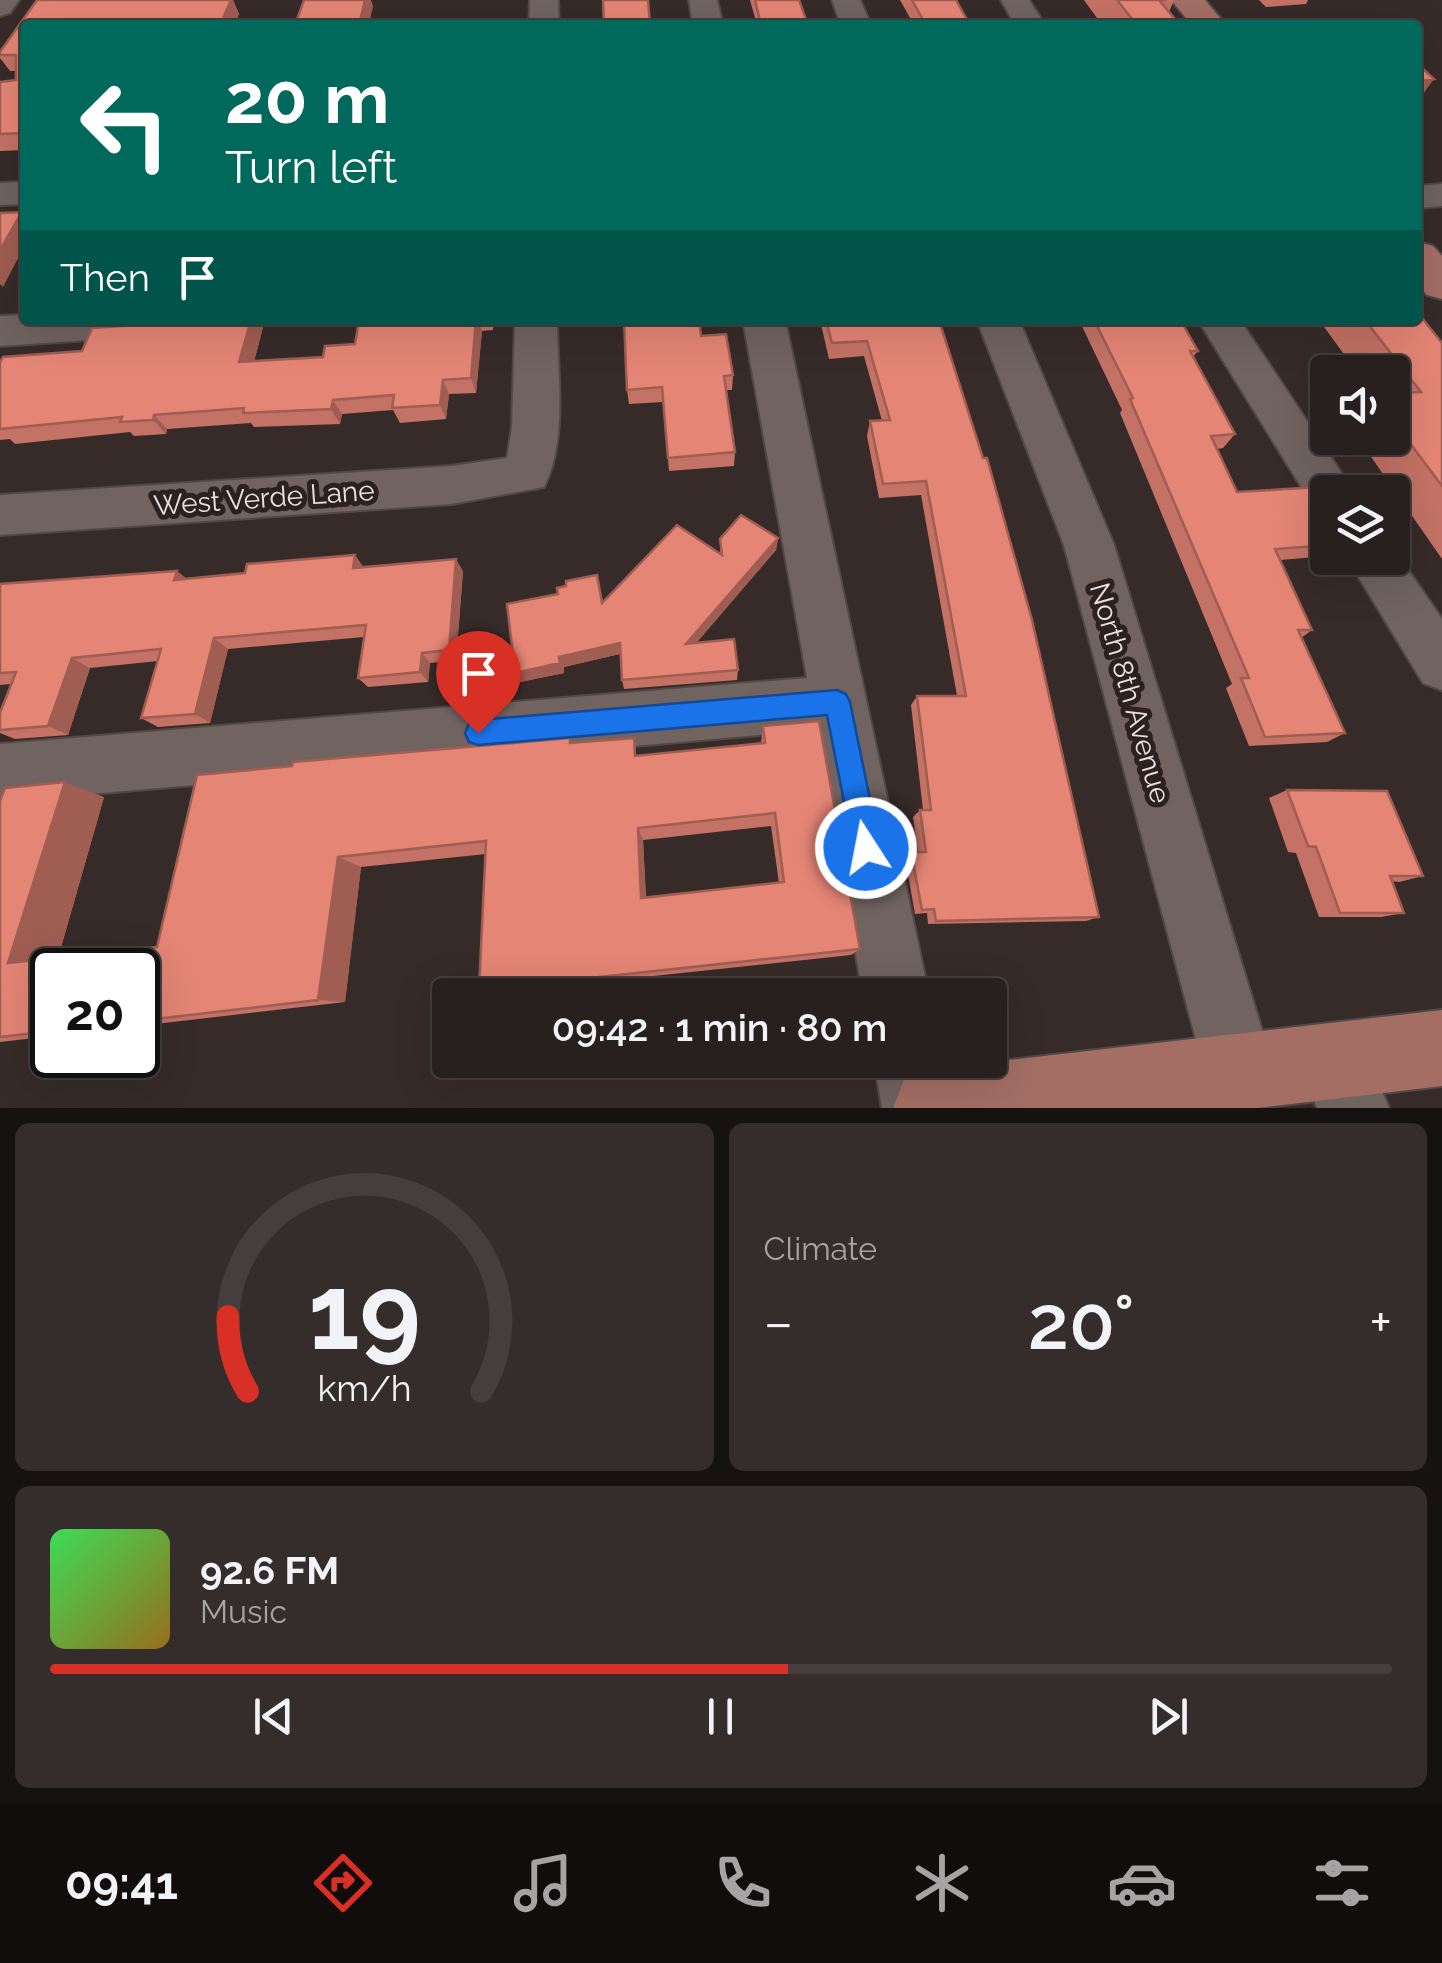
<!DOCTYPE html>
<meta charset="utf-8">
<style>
body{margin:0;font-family:Raleway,sans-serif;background:#342d2b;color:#f1f3f6;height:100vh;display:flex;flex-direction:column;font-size:38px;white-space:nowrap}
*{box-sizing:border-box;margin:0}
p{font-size:32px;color:#a5a3a4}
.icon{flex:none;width:55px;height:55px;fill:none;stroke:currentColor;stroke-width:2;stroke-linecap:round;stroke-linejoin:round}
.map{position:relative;height:1108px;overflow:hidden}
.side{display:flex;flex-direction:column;gap:15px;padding:15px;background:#161210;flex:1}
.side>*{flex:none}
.banner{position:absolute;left:20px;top:20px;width:1402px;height:305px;border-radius:10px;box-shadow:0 10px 40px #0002,0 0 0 2px #443e3c;background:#00695c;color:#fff;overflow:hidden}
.buttons{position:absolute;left:1310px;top:355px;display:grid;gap:20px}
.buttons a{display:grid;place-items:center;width:100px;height:100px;border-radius:10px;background:#28201e;box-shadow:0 10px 40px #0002,0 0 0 2px #443e3c;font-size:50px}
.speed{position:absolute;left:30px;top:948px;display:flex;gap:20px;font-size:50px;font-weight:700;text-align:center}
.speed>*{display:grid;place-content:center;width:130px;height:130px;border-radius:50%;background:#28201e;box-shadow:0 10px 40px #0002,0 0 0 2px #443e3c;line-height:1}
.speed .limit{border:5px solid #111;border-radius:15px;background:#fff;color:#111}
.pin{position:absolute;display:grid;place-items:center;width:85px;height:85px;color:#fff;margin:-102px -42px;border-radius:50% 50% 50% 0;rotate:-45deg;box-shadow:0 0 10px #0007}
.pin .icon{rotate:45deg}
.me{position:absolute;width:110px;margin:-55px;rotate:349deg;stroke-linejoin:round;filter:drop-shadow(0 0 8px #0008)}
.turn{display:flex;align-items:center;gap:35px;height:210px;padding:0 40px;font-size:45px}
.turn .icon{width:130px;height:130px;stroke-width:2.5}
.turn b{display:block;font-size:70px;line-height:85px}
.then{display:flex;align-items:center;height:95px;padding:0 40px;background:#0003;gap:20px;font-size:38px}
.big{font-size:75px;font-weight:600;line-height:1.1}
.side .tile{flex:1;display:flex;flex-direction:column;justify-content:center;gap:15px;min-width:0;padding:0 35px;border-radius:15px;background:#342d2b}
.side .dial{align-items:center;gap:0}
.dial svg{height:260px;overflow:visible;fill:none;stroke:#443e3c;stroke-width:7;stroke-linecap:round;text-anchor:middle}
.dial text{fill:#f1f3f6;stroke:none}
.song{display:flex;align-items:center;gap:30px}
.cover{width:120px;height:120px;border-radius:15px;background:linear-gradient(135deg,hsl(130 70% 55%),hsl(40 70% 35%))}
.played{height:10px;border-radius:5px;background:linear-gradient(90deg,#d93025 55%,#443e3c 55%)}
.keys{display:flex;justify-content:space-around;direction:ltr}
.heat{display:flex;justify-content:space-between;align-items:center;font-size:55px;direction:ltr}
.side .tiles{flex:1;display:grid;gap:15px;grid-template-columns:1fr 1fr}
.tile:last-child{grid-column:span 2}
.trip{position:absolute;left:432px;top:978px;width:575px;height:100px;border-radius:10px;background:#28201e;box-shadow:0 10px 40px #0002,0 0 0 2px #443e3c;font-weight:600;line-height:100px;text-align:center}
.dock{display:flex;height:160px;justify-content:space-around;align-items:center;background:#100d0c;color:#a5a3a4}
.dock .icon{width:70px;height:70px}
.dock .active{color:#d93025}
.dock b{font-size:45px;color:#f1f3f6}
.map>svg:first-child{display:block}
</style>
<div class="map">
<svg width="1442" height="1108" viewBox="0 0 1442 1108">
<rect width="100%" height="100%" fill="#362b28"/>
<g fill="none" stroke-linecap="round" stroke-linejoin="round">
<g stroke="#524947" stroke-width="4">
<path id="minor" d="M0 0H19L10 13 0 16Z
M530 0H558L559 25H529Z
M689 0H717L723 25H693Z
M832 0H860L871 25H841Z
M1001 0H1029L1045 25H1015Z
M25 182V204L0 205V183Z
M1442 184V206L1418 208V186Z
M25 315V320H198L192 330 177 334 0 346V316Z
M515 320H557C557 372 568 440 544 487L452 504 0 535V495L452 466 507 458 512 427Z
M743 320H785L929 995H863L816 730 0 802V744L807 678Z
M977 320H1019L1114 545 1275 1073 1265 1098 1240 1108 1215 1098 1205 1073 1064 545Z
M1198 320H1240L1354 492H1328V511L1313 506Z
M1392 547 1442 619V690L1423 683 1347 558H1392Z
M1335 1028 1360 1038 1389 1108H1317L1300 1063 1310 1038Z
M874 1060H944L954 1108H882Z"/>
</g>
<g stroke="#524947" stroke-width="4">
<path id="major" d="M1171 0H1205L1226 25H1192Z
M1418 242 1433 246 1442 256V299L1427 295 1418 284Z
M1442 1010V1086L1258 1108H893L904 1080 932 1069Z"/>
</g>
<use href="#minor" fill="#706360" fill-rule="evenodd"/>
<use href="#major" fill="#a46e65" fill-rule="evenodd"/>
</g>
<path fill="#c47265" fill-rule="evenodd" d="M37 0H233L239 14 234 25H25V150L0 151V82L16 80V71H10L0 58V52Z
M750 0H799L808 25H757Z
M900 0H956L970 25H914Z
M1084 0H1174L1169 12 1180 25H1102Z
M1259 0H1308L1306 4 1266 7Z
M174 320H265L254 361 323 357 355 344 359 320H494L493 330 482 331 476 393 449 394 446 419 400 423 393 410 342 414 340 424 254 427 251 423 167 429 166 434 134 436 130 432 15 444 10 439 0 440V362L82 351Z
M820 320H939L1099 917 1086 921 928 924 927 913 915 914 905 858 911 852H918L913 817 920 810H923L911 705 917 696H957L921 495 879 498 867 436 870 421H882L864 356 829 359Z
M1079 320H1171L1198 351 1193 357 1235 434 1223 448 1217 449 1237 492 1328 497V556L1280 560 1312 630 1301 638 1345 733 1327 742 1249 746 1226 688 1232 684 1120 413 1122 410Z
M1319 320H1418L1442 343V559L1358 438H1392V372H1357Z
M701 336 733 375 732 390H726L735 452 734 466 669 471 663 402 629 404 627 390Z
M778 538 776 550 696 643 738 670 737 680 624 689 622 680 620 654 564 667V673L520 682 558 594 566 586 597 575 603 602 720 554V539Z
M355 555 363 567 463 571 456 661 430 663 428 682 368 687 358 678 364 637 228 649 210 723 158 727 141 718 158 661 90 668 68 735 15 739 0 733V713L11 684 0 685V584L186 579 245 573Z
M763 726 860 949 851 955 495 993 479 990 486 854 361 867 345 1002 138 1026V970H52V1036L0 1042V801L104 797 58 958 157 947 197 775 573 743 639 756 761 743ZM771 826 779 883 646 897 643 840Z
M1287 790 1423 876 1399 882 1392 881 1404 913 1381 917H1319L1296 853 1288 852 1269 798Z"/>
<path fill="#a05d52" d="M231 0H233L239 14 234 25H220Z
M365 0H371L373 6 369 25H359Z
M1434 79 1418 101V81Z
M20 215 25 221V245L3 287 0 284V250Z
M251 320H265L250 377 239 362Z
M476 320H478L482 331 476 393 471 378Z
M443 380 449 394 446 419 440 405Z
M333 400 342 414 340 424 331 409Z
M154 415 167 429 166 434 153 420Z
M778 538 776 550 687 654 686 644Z
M355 555 364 568H353Z
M456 559 463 571 456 661 449 650Z
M177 571 191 582 174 580Z
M214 638 228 649 210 723 195 714Z
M620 643 623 653 564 667V673L520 682 515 673 559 657Z
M422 653 430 663 428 682 420 672Z
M72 658 90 668 68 735 48 726Z
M65 782 104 797 55 968 8 963Z
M638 828 643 840 646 906 641 898Z
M338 857 361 867 345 1002 318 1000Z"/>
<path fill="#e48575" stroke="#a05d52" stroke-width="2.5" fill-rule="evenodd" d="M37 0H231L220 25H25V133L0 134V82L16 80V55H0V52Z
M304 0H365L359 25H295Z
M603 0H648L650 25H604Z
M755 0H799L808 25H761Z
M912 0H956L970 25H926Z
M1117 0H1167H1159L1180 25H1137Z
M1418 64 1434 79 1418 81Z
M25 212V217L20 215 0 250V213Z
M1418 313 1442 343V486L1392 419V394L1421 392 1365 320H1418Z
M174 320H251L239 362 323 357 325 346 355 344 359 320H476L471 378 443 380 440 405 392 408 394 395 333 400 331 409 243 413 244 408 154 415 153 420 120 422 122 417 0 429V362L3 357 82 351 92 328 166 323Z
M624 320H699L701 336 726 334 733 375 724 376 735 452 668 458 662 387 627 390Z
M826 320H939L983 458H987L1032 620 1099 917 936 921 934 909 922 910 911 852H926L920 810H931L917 696H966L926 481 883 484 870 421 890 420 867 341 832 343Z
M1094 320 1181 321 1198 351H1190L1235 434 1211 436 1237 492 1320 487 1328 497V545L1275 549 1312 630H1298L1345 733 1265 737 1241 678H1249L1130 399 1133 398Z
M741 515 778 538 686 644 734 639 738 670 622 680 620 643 559 657 560 663 515 673 507 604 558 594 557 588 566 586V581L597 575 602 603 677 525 722 555 720 539Z
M355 555 353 568 456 559 449 650 422 653 420 672 358 678 366 625 214 638 195 714 141 718 161 649 72 658 48 726 0 730V713L16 672 0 673V584L177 571 174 580 245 573 247 564Z
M819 721 860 949 479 990 486 841 338 857 318 1000 138 1021V970H52V1031L0 1037V801L5 788 65 782 8 963 157 947 197 775 292 766 293 762 570 738V743L634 738 635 756 765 743 763 726ZM775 813 784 882 641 898 638 828Z
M1287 790 1387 791 1423 876H1390L1404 913H1340L1316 847 1308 846Z"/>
<path fill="#1a73e8" stroke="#114b97" stroke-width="2.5" d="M837 690 846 694 850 702 880 848 876 858 866 862 857 858 853 848 827 715 478 745 469 742 465 733 469 724 478 720Z"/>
<g text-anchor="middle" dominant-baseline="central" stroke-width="10" stroke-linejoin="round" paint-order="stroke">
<g font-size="28" fill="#e9e1e0" stroke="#2c211f">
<text transform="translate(264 498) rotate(-4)">West Verde Lane</text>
<text transform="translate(1130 693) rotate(74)">North 8th Avenue</text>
</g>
</g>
</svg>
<div class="buttons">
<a><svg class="icon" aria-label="sound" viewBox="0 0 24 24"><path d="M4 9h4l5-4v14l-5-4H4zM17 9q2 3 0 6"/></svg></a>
<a><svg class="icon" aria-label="layers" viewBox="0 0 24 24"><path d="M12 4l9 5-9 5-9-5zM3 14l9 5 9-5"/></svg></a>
</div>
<div class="speed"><div class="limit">20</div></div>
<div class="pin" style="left:478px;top:733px;background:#d93025"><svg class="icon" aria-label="arrive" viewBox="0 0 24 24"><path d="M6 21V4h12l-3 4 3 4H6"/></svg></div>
<svg class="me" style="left:866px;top:848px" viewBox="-20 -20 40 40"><circle r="17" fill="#1a73e8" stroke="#fff" stroke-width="3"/><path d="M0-11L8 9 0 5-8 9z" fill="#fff"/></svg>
<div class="trip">09:42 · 1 min · 80 m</div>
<div class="banner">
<div class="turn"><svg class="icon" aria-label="left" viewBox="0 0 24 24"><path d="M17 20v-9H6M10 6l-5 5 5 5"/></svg><div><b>20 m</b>Turn left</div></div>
<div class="then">Then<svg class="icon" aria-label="arrive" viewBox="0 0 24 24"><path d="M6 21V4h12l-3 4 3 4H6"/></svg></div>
</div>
</div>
<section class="side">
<div class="tiles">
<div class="tile dial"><svg viewBox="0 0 100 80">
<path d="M14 69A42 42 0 1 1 86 69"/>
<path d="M14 69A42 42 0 0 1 8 46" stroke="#d93025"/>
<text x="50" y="56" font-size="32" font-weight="700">19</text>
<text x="50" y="72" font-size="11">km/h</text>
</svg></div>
<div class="tile"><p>Climate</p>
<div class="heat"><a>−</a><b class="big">20°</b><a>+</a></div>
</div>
<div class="tile">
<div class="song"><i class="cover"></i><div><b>92.6 FM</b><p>Music</p></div></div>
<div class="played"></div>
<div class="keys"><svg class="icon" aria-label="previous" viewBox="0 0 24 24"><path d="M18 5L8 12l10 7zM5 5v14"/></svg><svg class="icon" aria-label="pause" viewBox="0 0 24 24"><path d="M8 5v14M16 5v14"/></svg><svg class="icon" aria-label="next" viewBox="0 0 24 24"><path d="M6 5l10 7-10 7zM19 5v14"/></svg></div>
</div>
</div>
</section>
<nav class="dock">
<b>09:41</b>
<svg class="icon active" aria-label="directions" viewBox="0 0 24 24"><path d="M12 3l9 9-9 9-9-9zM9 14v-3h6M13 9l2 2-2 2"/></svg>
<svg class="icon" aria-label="music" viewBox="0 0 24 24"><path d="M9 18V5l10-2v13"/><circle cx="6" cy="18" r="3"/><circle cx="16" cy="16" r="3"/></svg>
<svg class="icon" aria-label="phone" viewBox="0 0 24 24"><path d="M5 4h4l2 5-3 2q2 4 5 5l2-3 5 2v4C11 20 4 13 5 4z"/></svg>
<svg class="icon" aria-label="climate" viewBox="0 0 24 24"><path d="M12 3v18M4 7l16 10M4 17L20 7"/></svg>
<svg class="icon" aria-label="car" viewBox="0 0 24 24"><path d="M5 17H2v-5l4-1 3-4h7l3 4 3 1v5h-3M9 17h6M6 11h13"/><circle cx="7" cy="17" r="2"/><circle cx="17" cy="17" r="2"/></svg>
<svg class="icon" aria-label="filters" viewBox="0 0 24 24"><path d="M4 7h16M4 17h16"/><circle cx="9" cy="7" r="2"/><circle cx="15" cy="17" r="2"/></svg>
</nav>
